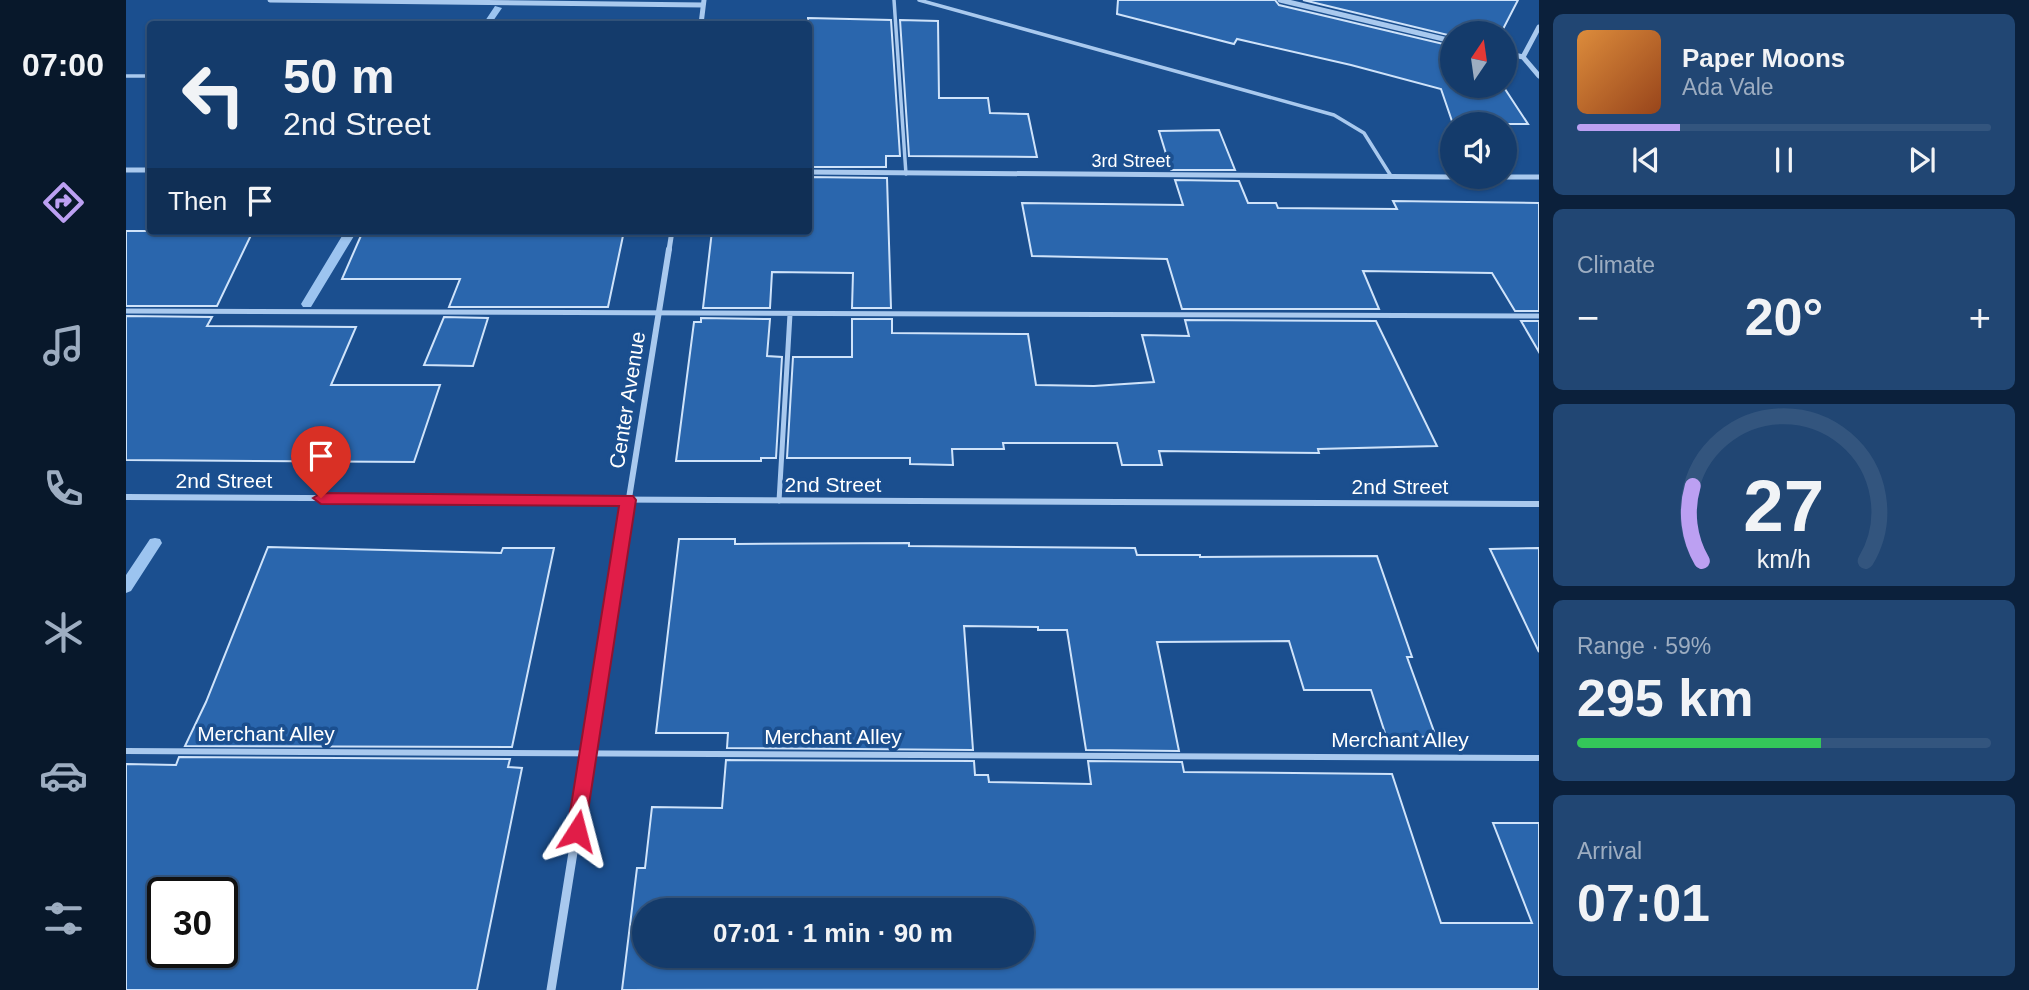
<!DOCTYPE html>
<meta charset="utf-8">
<style>
body{margin:0;font-family:Helvetica,sans-serif;background:#214673;color:#f1f3f6;height:100vh;display:flex;flex-direction:column;font-size:26px;white-space:nowrap}
*{box-sizing:border-box;margin:0}
p{font-size:23px;color:#9dadc1}
.icon{flex:none;width:38px;height:38px;fill:none;stroke:currentColor;stroke-width:2;stroke-linecap:round;stroke-linejoin:round}
.map{position:relative;flex:1;overflow:hidden}
.sheet{display:flex;flex-direction:column;gap:14px;padding:14px;background:#0b203b;width:490px}
.sheet>*{flex:none}
.top-card{position:absolute;left:21px;top:21px;width:665px;height:214px;border-radius:7px;box-shadow:0 2px 5px #0004,0 0 0 2px #33557e;background:#143b6b;color:#f1f3f6;overflow:hidden}
.needle{width:46px;rotate:13deg}
.buttons{position:absolute;left:1314px;top:21px;display:grid;gap:14px}
.buttons a{display:grid;place-items:center;width:77px;height:77px;border-radius:50%;background:#143b6b;box-shadow:0 2px 5px #0004,0 0 0 2px #33557e;font-size:35px}
.speed{position:absolute;left:21px;top:877px;display:flex;gap:14px;font-size:35px;font-weight:700;text-align:center}
.speed>*{display:grid;place-content:center;width:91px;height:91px;border-radius:50%;background:#143b6b;box-shadow:0 2px 5px #0004,0 0 0 2px #33557e;line-height:1}
.speed .limit{border:4px solid #111;border-radius:10px;background:#fff;color:#111}
.pin{position:absolute;display:grid;place-items:center;width:60px;height:60px;color:#fff;margin:-72px -30px;border-radius:50% 50% 50% 0;rotate:-45deg;box-shadow:0 0 7px #0007}
.pin .icon{rotate:45deg}
.me{position:absolute;width:77px;margin:-38px;rotate:9deg;stroke-linejoin:round;filter:drop-shadow(0 0 5px #0008)}
.turn{display:flex;align-items:center;gap:24px;height:147px;padding:0 21px;font-size:32px}
.turn .icon{width:91px;height:91px;stroke-width:2.5}
.turn b{display:block;font-size:49px;line-height:60px}
.then{display:flex;align-items:center;height:66px;padding:0 21px;background:#0003;gap:14px;font-size:26px}
.big{font-size:52px;font-weight:800;line-height:1.1}
.sheet .tile{flex:1;display:flex;flex-direction:column;justify-content:center;gap:10px;min-width:0;padding:0 24px;border-radius:10px;background:#214673}
.sheet .dial{align-items:center;gap:0}
.dial svg{height:182px;overflow:visible;fill:none;stroke:#33557e;stroke-width:7;stroke-linecap:round;text-anchor:middle}
.dial text{fill:#f1f3f6;stroke:none}
.song{display:flex;align-items:center;gap:21px}
.cover{width:84px;height:84px;border-radius:10px;background:linear-gradient(135deg,hsl(30 70% 55%),hsl(20 70% 35%))}
.played{height:7px;border-radius:4px;background:linear-gradient(90deg,#bca0f2 25%,#33557e 25%)}
.keys{display:flex;justify-content:space-around;direction:ltr}
.heat{display:flex;justify-content:space-between;align-items:center;font-size:38px;direction:ltr}
.charge{height:10px;border-radius:5px;background:linear-gradient(90deg,#34c759 59%,#33557e 0)}
.trip{position:absolute;left:506px;top:898px;width:402px;height:70px;border-radius:35px;background:#143b6b;box-shadow:0 2px 5px #0004,0 0 0 2px #33557e;font-weight:800;line-height:70px;text-align:center}
main{display:flex;flex:1;min-height:0}
.dock{display:flex;flex-direction:column;width:126px;justify-content:space-around;align-items:center;background:#08182b;color:#9dadc1}
.dock .icon{width:49px;height:49px}
.dock .current{color:#bca0f2}
.dock b{font-size:32px;color:#f1f3f6}
.map>svg:first-child{display:block}
</style>
<main>
<nav class="dock">
<b>07:00</b>
<svg class="icon current" aria-label="directions" viewBox="0 0 24 24"><path d="M12 3l9 9-9 9-9-9zM9 14v-3h6M13 9l2 2-2 2"/></svg>
<svg class="icon" aria-label="music" viewBox="0 0 24 24"><path d="M9 18V5l10-2v13"/><circle cx="6" cy="18" r="3"/><circle cx="16" cy="16" r="3"/></svg>
<svg class="icon" aria-label="phone" viewBox="0 0 24 24"><path d="M5 4h4l2 5-3 2q2 4 5 5l2-3 5 2v4C11 20 4 13 5 4z"/></svg>
<svg class="icon" aria-label="climate" viewBox="0 0 24 24"><path d="M12 3v18M4 7l16 10M4 17L20 7"/></svg>
<svg class="icon" aria-label="car" viewBox="0 0 24 24"><path d="M5 17H2v-5l4-1 3-4h7l3 4 3 1v5h-3M9 17h6M6 11h13"/><circle cx="7" cy="17" r="2"/><circle cx="17" cy="17" r="2"/></svg>
<svg class="icon" aria-label="filters" viewBox="0 0 24 24"><path d="M4 7h16M4 17h16"/><circle cx="9" cy="7" r="2"/><circle cx="15" cy="17" r="2"/></svg>
</nav>
<div class="map">
<svg width="1413" height="990" viewBox="0 0 1413 990">
<rect width="100%" height="100%" fill="#1b4f8f"/>
<g fill="none" stroke-linecap="round" stroke-linejoin="round">
<path fill="#9cc4f0" fill-rule="evenodd" d="M369 6 376 8 365 24H357Z
M219 231H231L185 307H177L175 304Z
M29 538 34 539 36 543 5 591 0 593V575L24 539Z"/>
</g>
<path fill="#2a66ad" stroke="#cfe3fa" stroke-width="2" fill-rule="evenodd" d="M992 0H1149L1153 5 1326 46V86H1377L1402 124H1327L1315 89 1225 65 1111 39 1108 44 991 14Z
M1177 0H1392L1375 33H1326V36Z
M682 18 765 20 774 156H760V167H682L685 73H682Z
M774 20 812 21 813 98H862L864 113 902 114 911 157 783 156Z
M1093 130 1109 170H1045L1033 131Z
M682 177 761 178 765 308H726L727 273 646 272 644 308H577L586 231H682Z
M1049 180 1113 181 1122 203H1150L1152 208 1271 209 1267 201 1413 203V311H1389L1366 273 1237 271 1253 309H1056L1041 259 906 256 896 203 1057 205Z
M0 231H127L91 306H0Z
M237 231H498L482 307H323L334 279H216Z
M0 316 86 317 81 326 230 327 205 385H314L288 462 0 460Z
M318 317 362 318 347 366 298 365Z
M575 318 644 319 641 356 656 357 650 458H635V461H550L568 322H575Z
M726 319H766V333L902 334 910 385 968 386 1028 382 1016 335 1063 336 1059 320 1250 321 1311 446 1192 449 1193 453 1033 451 1036 465H996L991 443H877L878 449H826L827 465 784 464V458H661L667 357H726Z
M1395 321H1413V352Z
M553 539H609V544L783 543V546L1009 548 1011 555H1074V557L1251 556 1286 657H1281L1310 737 1260 736 1245 690H1178L1163 641 1031 642 1053 751 960 750 941 630H912V627L838 626 847 750 601 748 602 733H530Z
M142 547 375 553 377 548H428L386 747 59 746 80 702Z
M1413 548V652L1364 549Z
M53 757 384 759 382 767 396 768 351 990H0V764L50 765ZM37 892H96V952H37Z
M600 760 848 761 849 775H862L863 782 965 784 962 761 1056 762 1058 772 1266 774 1315 923H1406L1367 823H1413V989L496 990 511 868H519L526 807 596 808ZM518 910H896V956H518Z"/>
<g fill="none" stroke-linecap="round" stroke-linejoin="round">
<path stroke="#a9c9ee" stroke-width="3.5" d="M768 0 780 174
M793 0 1208 115 1238 133 1265 176
M0 76H24"/>
<path stroke="#a9c9ee" stroke-width="5" d="M0 311 1413 316
M653 501 664 314"/>
<path stroke="#a9c9ee" stroke-width="6" d="M0 751 1413 758"/>
<path stroke="#a9c9ee" stroke-width="5" d="M144 0 577 5
M1154 0 1326 41
M575 24 578 0
M1413 27 1397 57 1413 76
M1379 53 1397 57
M0 170H24
M682 172 1326 177
M1379 177H1413
M543 250 546 231"/>
<path stroke="#a9c9ee" stroke-width="6" d="M0 497 1413 504
M491 573 543 249"/>
<path stroke="#a9c9ee" stroke-width="9" d="M425 990 492 571"/>
</g>
<path fill="#e11d48" stroke="#92132f" stroke-width="2" d="M195 493 507 496 510 500 458 837 451 840 444 837 441 831 493 506 195 504 187 498Z"/>
<g text-anchor="middle" dominant-baseline="central" stroke-width="7" stroke-linejoin="round" paint-order="stroke">
<g font-size="18" fill="#fff" stroke="#1b4f8f">
<text x="1005" y="161">3rd Street</text>
</g>
<g font-size="21" fill="#fff" stroke="#1b4f8f">
<text transform="translate(501 400) rotate(-81)">Center Avenue</text>
<text x="98" y="480">2nd Street</text>
<text x="707" y="484">2nd Street</text>
<text x="1274" y="486">2nd Street</text>
<text x="140" y="733">Merchant Alley</text>
<text x="707" y="736">Merchant Alley</text>
<text x="1274" y="739">Merchant Alley</text>
</g>
</g>
</svg>
<div class="buttons">
<a><svg class="needle" viewBox="-14 -14 28 28"><path d="M0-13l5 13h-10z" fill="#e53935"/><path d="M0 13l5-13h-10z" fill="#9dadc1"/></svg></a>
<a><svg class="icon" aria-label="sound" viewBox="0 0 24 24"><path d="M4 9h4l5-4v14l-5-4H4zM17 9q2 3 0 6"/></svg></a>
</div>
<div class="speed"><div class="limit">30</div></div>
<div class="pin" style="left:195px;top:498px;background:#d93025"><svg class="icon" aria-label="arrive" viewBox="0 0 24 24"><path d="M6 21V4h12l-3 4 3 4H6"/></svg></div>
<svg class="me" style="left:451px;top:831px" viewBox="-20 -20 40 40"><path d="M0-17L14 15 0 8-14 15z" fill="#e11d48" stroke="#fff" stroke-width="4"/></svg>
<div class="trip">07:01 · 1 min · 90 m</div>
<div class="top-card">
<div class="turn"><svg class="icon" aria-label="left" viewBox="0 0 24 24"><path d="M17 20v-9H6M10 6l-5 5 5 5"/></svg><div><b>50 m</b>2nd Street</div></div>
<div class="then">Then<svg class="icon" aria-label="arrive" viewBox="0 0 24 24"><path d="M6 21V4h12l-3 4 3 4H6"/></svg></div>
</div>
</div>
<section class="sheet">
<div class="tile">
<div class="song"><i class="cover"></i><div><b>Paper Moons</b><p>Ada Vale</p></div></div>
<div class="played"></div>
<div class="keys"><svg class="icon" aria-label="previous" viewBox="0 0 24 24"><path d="M18 5L8 12l10 7zM5 5v14"/></svg><svg class="icon" aria-label="pause" viewBox="0 0 24 24"><path d="M8 5v14M16 5v14"/></svg><svg class="icon" aria-label="next" viewBox="0 0 24 24"><path d="M6 5l10 7-10 7zM19 5v14"/></svg></div>
</div>
<div class="tile"><p>Climate</p>
<div class="heat"><a>−</a><b class="big">20°</b><a>+</a></div>
</div>
<div class="tile dial"><svg viewBox="0 0 100 80">
<path d="M14 69A42 42 0 1 1 86 69"/>
<path d="M14 69A42 42 0 0 1 10 36" stroke="#bca0f2"/>
<text x="50" y="56" font-size="32" font-weight="700">27</text>
<text x="50" y="72" font-size="11">km/h</text>
</svg></div>
<div class="tile"><p>Range · 59%</p><b class="big">295 km</b><div class="charge"></div></div>
<div class="tile"><p>Arrival</p><b class="big">07:01</b></div>
</section>
</main>
